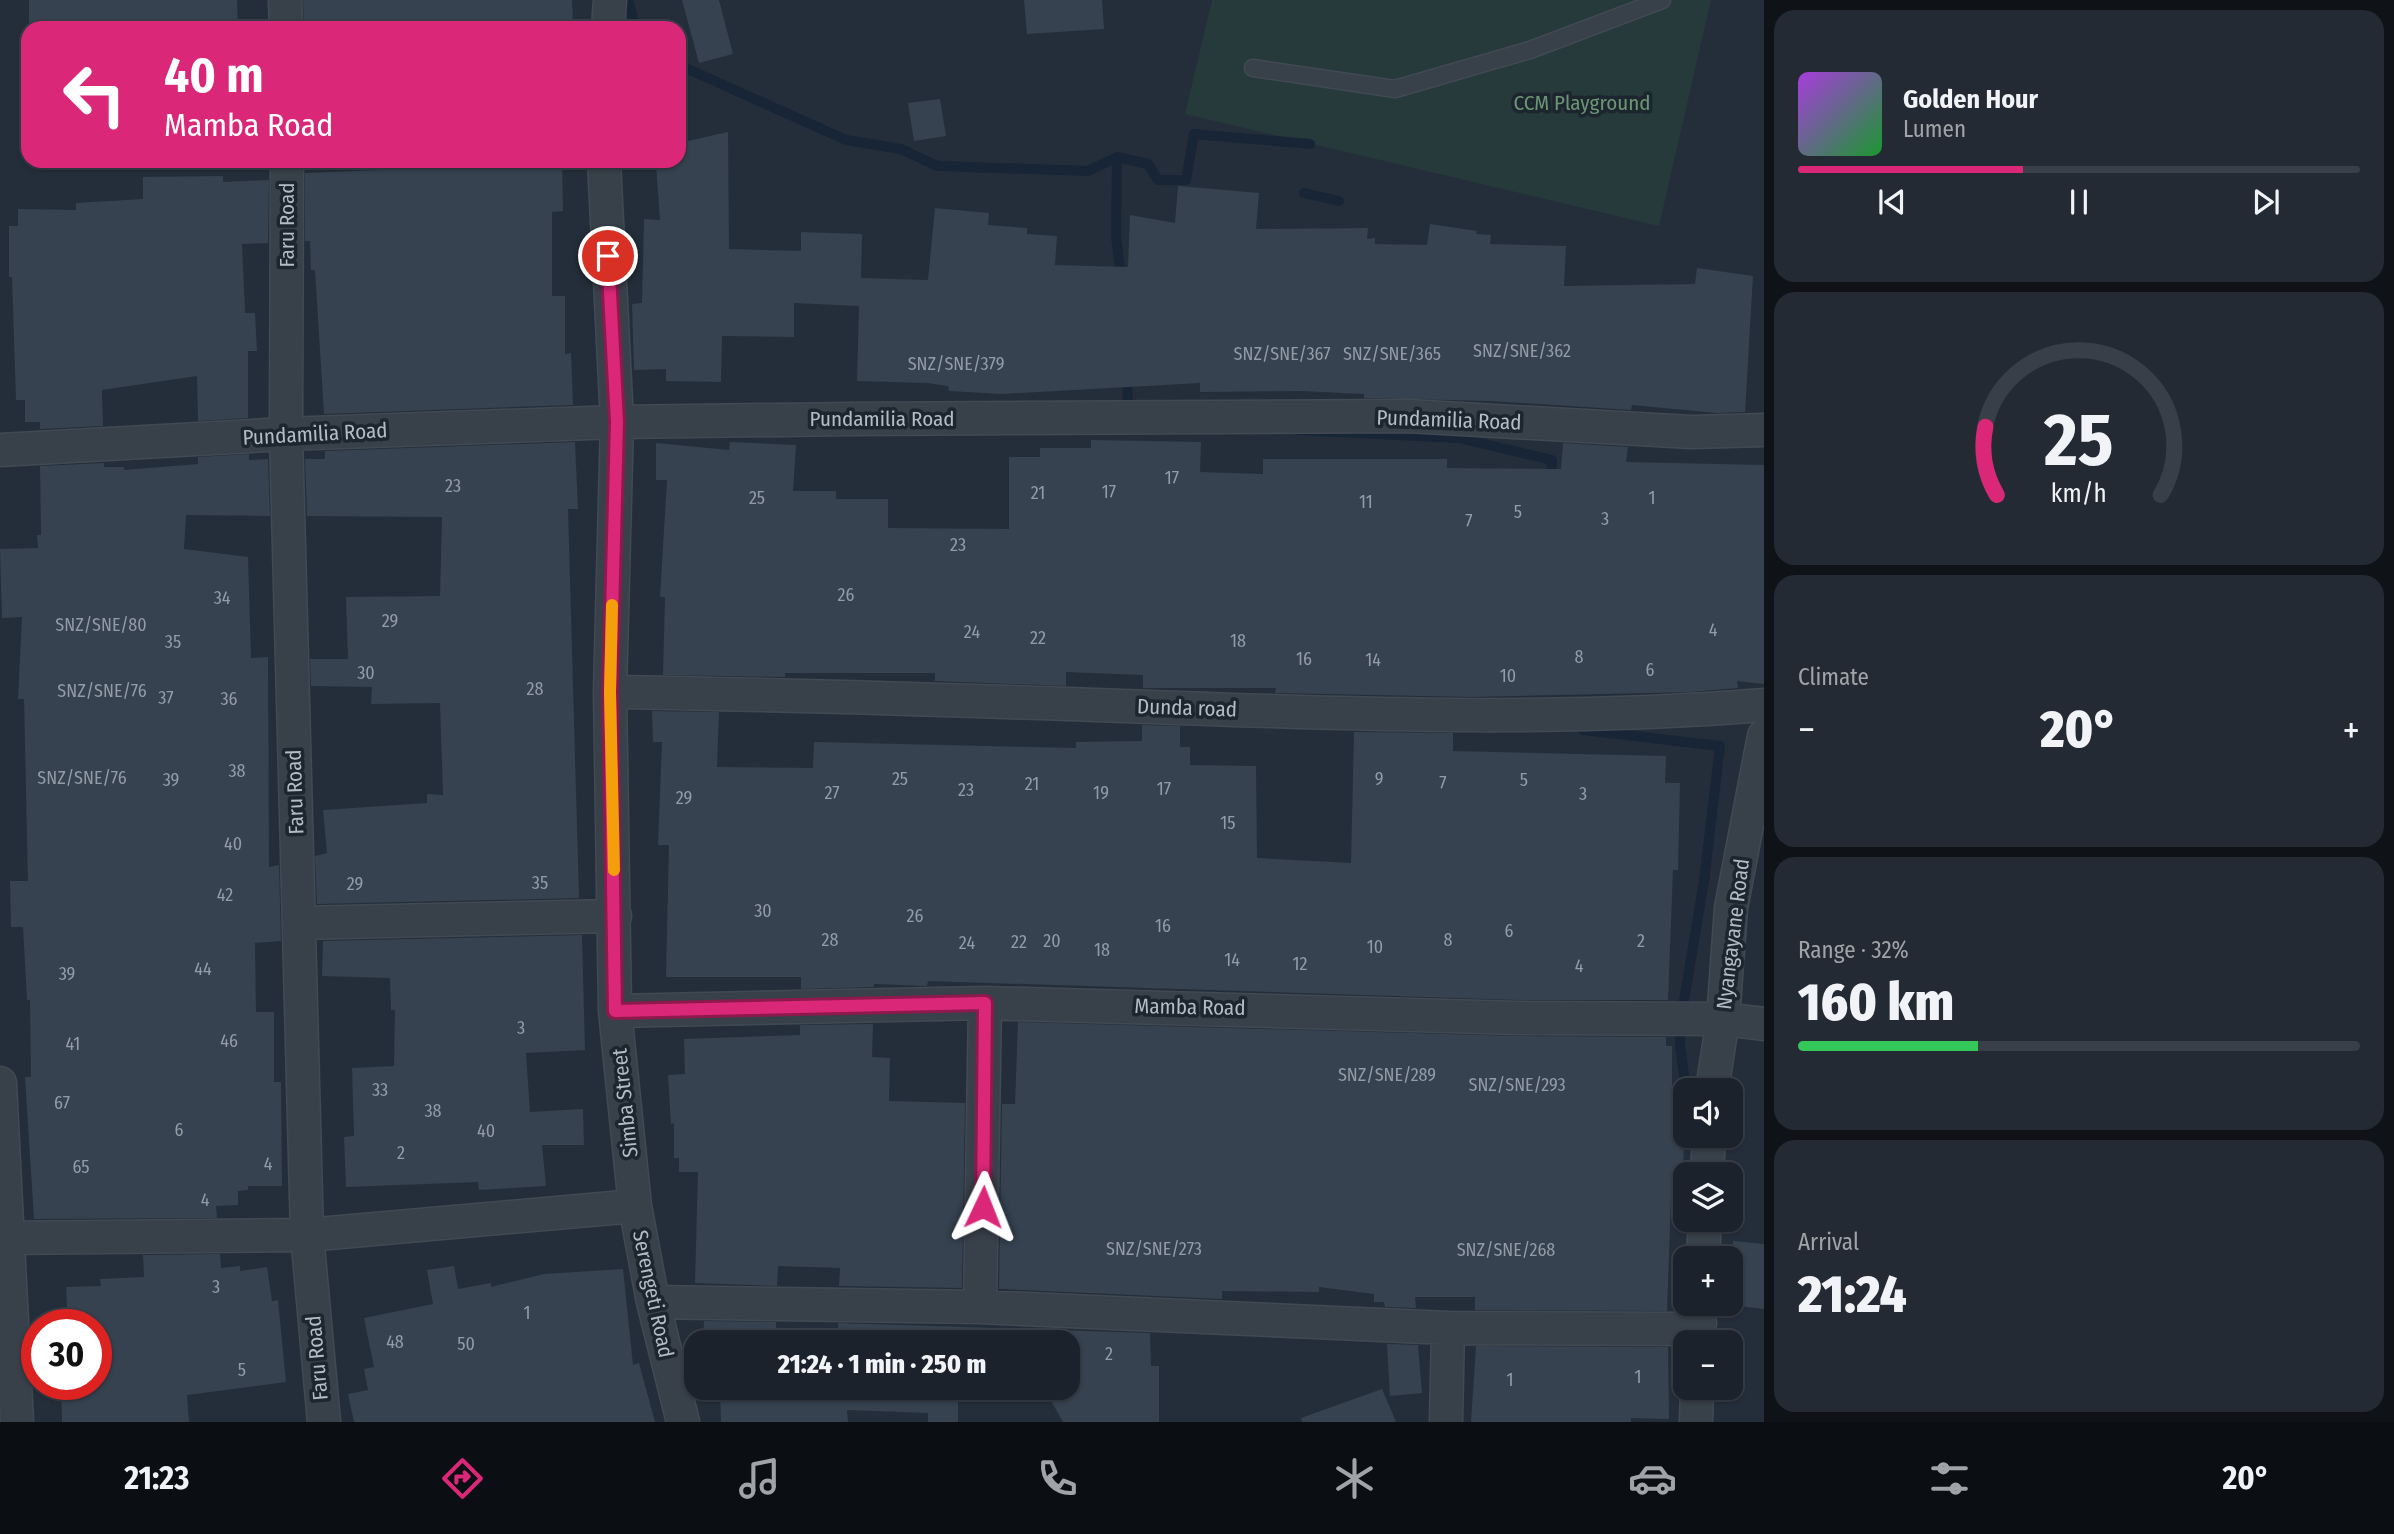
<!DOCTYPE html>
<meta charset="utf-8">
<style>
body{margin:0;font-family:"Fira Sans Condensed",sans-serif;background:#242a34;color:#f1f3f6;height:100vh;display:flex;flex-direction:column;font-size:26px;white-space:nowrap}
*{box-sizing:border-box;margin:0}
p{font-size:23px;color:#a0a4a9}
.icon{flex:none;width:38px;height:38px;fill:none;stroke:currentColor;stroke-width:2;stroke-linecap:round;stroke-linejoin:round}
.map{position:relative;flex:1;overflow:hidden}
.side{display:flex;flex-direction:column;gap:10px;padding:10px;background:#0f1318;width:630px}
.side>*{flex:none}
.top-card{position:absolute;left:21px;top:21px;width:665px;height:147px;border-radius:21px;box-shadow:0 2px 5px #0004,0 0 0 2px #393f48;background:#db2777;color:#fff;overflow:hidden}
.fabs{position:absolute;left:1673px;top:1078px;display:grid;gap:14px}
.fabs a{display:grid;place-items:center;width:70px;height:70px;border-radius:14px;background:#1b222c;box-shadow:0 2px 5px #0004,0 0 0 2px #393f48;font-size:35px}
.speed{position:absolute;left:21px;top:1309px;display:flex;gap:14px;font-size:35px;font-weight:700;text-align:center}
.speed>*{display:grid;place-content:center;width:91px;height:91px;border-radius:50%;background:#1b222c;box-shadow:0 2px 5px #0004,0 0 0 2px #393f48;line-height:1}
.speed .limit{border:10px solid #d22;background:#fff;color:#111}
.pin{position:absolute;display:grid;place-items:center;width:60px;height:60px;color:#fff;margin:-30px;border:4px solid #fff;border-radius:50%;box-shadow:0 2px 7px #0007}
.me{position:absolute;width:77px;margin:-38px;rotate:2deg;stroke-linejoin:round;filter:drop-shadow(0 0 5px #0008)}
.turn{display:flex;align-items:center;gap:24px;height:147px;padding:0 28px;font-size:32px}
.turn .icon{width:91px;height:91px;stroke-width:2.5}
.turn b{display:block;font-size:49px;line-height:60px}
.big{font-size:52px;font-weight:800;line-height:1.1}
.side .card{flex:1;display:flex;flex-direction:column;justify-content:center;gap:10px;min-width:0;padding:0 24px;border-radius:21px;background:#242a34}
.side .dial{align-items:center;gap:0}
.dial svg{height:182px;overflow:visible;fill:none;stroke:#393f48;stroke-width:7;stroke-linecap:round;text-anchor:middle}
.dial text{fill:#f1f3f6;stroke:none}
.song{display:flex;align-items:center;gap:21px}
.cover{width:84px;height:84px;border-radius:10px;background:linear-gradient(135deg,hsl(280 70% 55%),hsl(130 70% 35%))}
.played{height:7px;border-radius:4px;background:linear-gradient(90deg,#db2777 40%,#393f48 40%)}
.keys{display:flex;justify-content:space-around;direction:ltr}
.heat{display:flex;justify-content:space-between;align-items:center;font-size:38px;direction:ltr}
.charge{height:10px;border-radius:5px;background:linear-gradient(90deg,#34c759 32%,#393f48 0)}
.trip{position:absolute;left:684px;top:1330px;width:396px;height:70px;border-radius:21px;background:#1b222c;box-shadow:0 2px 5px #0004,0 0 0 2px #393f48;font-weight:800;line-height:70px;text-align:center}
.menu{display:flex;height:112px;justify-content:space-around;align-items:center;background:#0b0e12;color:#a0a4a9}
.menu .icon{width:49px;height:49px}
.menu .selected{color:#db2777}
.menu b{font-size:32px;color:#f1f3f6}
main{display:flex;flex:1;min-height:0}
.map>svg:first-child{display:block}
</style>
<main>
<div class="map">
<svg width="1764" height="1422" viewBox="0 0 1764 1422">
<rect width="100%" height="100%" fill="#242e3a"/>
<path fill="#26393b" d="M1212 0H1711L1659 226 1185 114Z"/>
<g fill="none" stroke-linecap="round" stroke-linejoin="round">
<path stroke="#182537" stroke-width="10" d="M628 0 636 28
M679 65 846 140 901 149 937 166 1088 171 1117 157
M1304 193 1339 201
M1121 279 1116 236 1117 157 1148 164 1158 180H1186L1194 134 1310 144
M1127 376 1128 416
M1297 430 1459 438 1552 460 1551 484
M1576 719 1583 730 1720 746 1704 881 1681 1019 1680 1045 1686 1090
M1688 1304 1689 1325"/>
</g>
<path fill="#364250" d="M29 0H237L238 28H29Z
M303 0H572L573 28H304Z
M682 0H719L733 54 699 63Z
M1024 0H1102L1104 29 1027 34Z
M940 99 946 136 914 141 908 103Z
M728 132 729 249 801 251V232L862 234 861 278 928 280 935 208 989 213 988 225 1027 228V234L1057 236 1055 265 1128 267 1130 215 1175 223 1178 186 1259 193 1256 229 1368 228 1367 239 1375 238V244L1427 245 1430 224 1477 231 1476 234 1491 235 1490 244 1566 246 1564 286 1695 284 1697 268 1753 276 1745 412 1716 413 1632 405 1631 410 1491 401 1364 398V394L1301 391 1200 392V383L1002 394 949 391 948 386 927 383 857 381 859 306 794 303V337L722 336 721 382 666 381V369L634 370 632 304 642 303 644 219 660 220 656 164 679 162V143Z
M433 161H562L563 211 552 212V296H565V354L571 353 573 405 324 414 315 270H311L310 241H305V173L433 168Z
M223 176V182L269 180 268 243 242 244 245 313H255L257 351H248V418L198 421 197 376 102 390 103 426 40 429V422H25V400H16L12 277H9V226H18V209L76 210V203L143 199V177Z
M1091 440 1201 442 1200 472 1263 474V459H1447V468L1561 469 1563 443 1628 447 1626 462 1764 465V684L1737 681 1738 688 1690 692 1471 697 1275 693 1276 688H1143V675L1066 672V686L935 681V673H785V677L663 675 665 597H660L667 480H656V443L729 450 730 442 796 445 793 491H836V499H888V528L1009 529V457H1040V448H1091Z
M575 442 578 509H568L579 898 317 904 315 856 327 853 323 810 427 803V794L443 795 440 703 371 704 372 687 311 686 310 659H348L346 597 440 596 442 517 307 516 305 459H325V451Z
M249 454V460L268 459 270 516 186 515 184 549 248 557 251 658 268 657 269 867 279 865 281 941 255 943 256 1012H274V1082H281L282 1186H248V1190L238 1191V1205L216 1206 217 1218 34 1219 25 1077H31L30 1000H27L23 927H11L10 881H28L24 699H18L22 617 2 618 0 549 38 548 37 535H41L40 466 104 463V467H124V470L198 464V457Z
M652 711 719 712 717 767 813 768 814 742 1076 748V742L1142 741V725L1180 726V747H1190V765L1256 766 1257 858 1351 863 1354 732 1453 733V751L1666 756 1665 783H1680L1678 870H1673L1668 1000H1518L928 981 927 986 874 984V987L801 989V977H666L669 845H658L662 742H653Z
M582 935 585 1050 526 1053 530 1112 583 1109 584 1145H542L546 1186 479 1190 478 1182 346 1187 344 1137 354 1136 352 1068 394 1066 395 1010H391L390 978 322 976 323 941Z
M1018 1022 1517 1036 1666 1037V1046H1672V1114L1680 1115 1679 1142H1684L1683 1172H1687L1685 1200 1671 1199 1667 1311 1475 1310V1297H1415L1416 1308 1385 1307 1384 1302H1374V1294L1319 1287V1292L1222 1291V1299L999 1289 1002 1104H1015Z
M873 1024 872 1057 890 1058 889 1101 965 1103 962 1288 839 1286 840 1268 778 1266 777 1286 695 1283 698 1172H679V1158H674V1123L671 1124 668 1075 685 1074 684 1039 800 1035V1025Z
M1733 1241 1764 1244V1309L1731 1305Z
M220 1254 221 1268 240 1266V1271L267 1267 272 1301 278 1300 286 1382 187 1395 189 1422H62L61 1384H96V1325H68L66 1287 101 1286 100 1279 144 1277 143 1255Z
M454 1266 458 1289 491 1283V1287L544 1274 623 1269 633 1365 639 1363 655 1422H354L348 1394 368 1390 364 1369 374 1367 364 1318 433 1304 427 1270Z
M704 1321 776 1322V1332L838 1333V1323L1150 1333 1151 1366H1159V1422H1063L1044 1388H1068V1342H719L703 1340Z
M1387 1344 1418 1345 1422 1393 1390 1396Z
M1476 1346 1668 1347 1669 1419 1631 1418V1422H1471Z
M720 1388H958V1422H928V1413L847 1410 848 1422H721Z
M1382 1389 1396 1422H1302L1301 1418Z"/>
<g fill="none" stroke-linecap="round" stroke-linejoin="round">
<g stroke="#414953" stroke-width="19">
<path id="service" d="M1253 68 1395 89 1530 50 1662 0"/>
</g>
<g stroke="#414953" stroke-width="35">
<path id="minor" d="M285 0 286 28
M608 28 610 0
M287 161 286 434 307 1235 324 1422
M604 161 617 422 610 692 615 1011 635 1206 653 1302 683 1422
M0 450 286 434 617 422 850 419 1408 416 1691 432 1764 430
M610 692C800 695 989 701 1179 708 1373 715 1569 721 1764 705
M299 923 615 916
M615 1011 985 1003 1518 1018 1723 1019 1764 1024
M0 1083 17 1422
M1712 1090 1723 1019 1731 908 1764 736
M1707 1174 1709 1136
M0 1238 307 1235 635 1206
M1703 1258 1705 1220
M653 1302 980 1307 1448 1328 1689 1329 1700 1323
M980 1307 985 1003
M1446 1422 1448 1328
M1696 1422 1697 1388"/>
</g>
<use href="#service" stroke="#38404a" stroke-width="16"/>
<use href="#minor" stroke="#38404a" stroke-width="32"/>
</g>
<g fill="none" stroke-linecap="round" stroke-linejoin="round">
<g stroke="#8e194d" stroke-width="18">
<path id="route" d="M608 256 617 422 610 692 615 1011 985 1003 983 1207"/>
</g>
<use href="#route" stroke="#db2777" stroke-width="12"/>
<path stroke="#f59e0b" stroke-width="12" d="M612 605 610 692 614 870"/>
</g>
<g text-anchor="middle" dominant-baseline="central" stroke-width="7" stroke-linejoin="round" paint-order="stroke">
<g font-size="18" fill="#929ba6">
<text x="1522" y="351">SNZ/SNE/362</text>
<text x="1282" y="354">SNZ/SNE/367</text>
<text x="1392" y="354">SNZ/SNE/365</text>
<text x="956" y="364">SNZ/SNE/379</text>
<text x="1172" y="478">17</text>
<text x="453" y="486">23</text>
<text x="1109" y="492">17</text>
<text x="1038" y="493">21</text>
<text x="757" y="498">25</text>
<text x="1652" y="498">1</text>
<text x="1366" y="502">11</text>
<text x="1518" y="512">5</text>
<text x="1605" y="519">3</text>
<text x="1469" y="521">7</text>
<text x="958" y="545">23</text>
<text x="846" y="595">26</text>
<text x="222" y="598">34</text>
<text x="390" y="621">29</text>
<text x="101" y="625">SNZ/SNE/80</text>
<text x="1713" y="630">4</text>
<text x="972" y="632">24</text>
<text x="1038" y="638">22</text>
<text x="1238" y="641">18</text>
<text x="173" y="642">35</text>
<text x="1579" y="657">8</text>
<text x="1304" y="659">16</text>
<text x="1373" y="660">14</text>
<text x="1650" y="670">6</text>
<text x="366" y="673">30</text>
<text x="1508" y="676">10</text>
<text x="535" y="689">28</text>
<text x="102" y="691">SNZ/SNE/76</text>
<text x="166" y="698">37</text>
<text x="229" y="699">36</text>
<text x="237" y="771">38</text>
<text x="82" y="778">SNZ/SNE/76</text>
<text x="900" y="779">25</text>
<text x="1379" y="779">9</text>
<text x="171" y="780">39</text>
<text x="1524" y="780">5</text>
<text x="1443" y="783">7</text>
<text x="1032" y="784">21</text>
<text x="1164" y="789">17</text>
<text x="966" y="790">23</text>
<text x="832" y="793">27</text>
<text x="1101" y="793">19</text>
<text x="1583" y="794">3</text>
<text x="684" y="798">29</text>
<text x="1228" y="823">15</text>
<text x="233" y="844">40</text>
<text x="540" y="883">35</text>
<text x="355" y="884">29</text>
<text x="225" y="895">42</text>
<text x="763" y="911">30</text>
<text x="915" y="916">26</text>
<text x="1163" y="926">16</text>
<text x="1509" y="931">6</text>
<text x="830" y="940">28</text>
<text x="1448" y="940">8</text>
<text x="1052" y="941">20</text>
<text x="1641" y="941">2</text>
<text x="1019" y="942">22</text>
<text x="967" y="943">24</text>
<text x="1375" y="947">10</text>
<text x="1102" y="950">18</text>
<text x="1232" y="960">14</text>
<text x="1300" y="964">12</text>
<text x="1579" y="966">4</text>
<text x="203" y="969">44</text>
<text x="67" y="974">39</text>
<text x="521" y="1028">3</text>
<text x="229" y="1041">46</text>
<text x="73" y="1044">41</text>
<text x="1387" y="1075">SNZ/SNE/289</text>
<text x="1517" y="1085">SNZ/SNE/293</text>
<text x="380" y="1090">33</text>
<text x="62" y="1103">67</text>
<text x="433" y="1111">38</text>
<text x="179" y="1130">6</text>
<text x="486" y="1131">40</text>
<text x="401" y="1153">2</text>
<text x="268" y="1164">4</text>
<text x="81" y="1167">65</text>
<text x="205" y="1200">4</text>
<text x="1154" y="1249">SNZ/SNE/273</text>
<text x="1506" y="1250">SNZ/SNE/268</text>
<text x="216" y="1287">3</text>
<text x="527" y="1313">1</text>
<text x="395" y="1342">48</text>
<text x="466" y="1344">50</text>
<text x="1109" y="1354">2</text>
<text x="242" y="1370">5</text>
<text x="1638" y="1377">1</text>
<text x="1510" y="1380">1</text>
</g>
<g font-size="21" fill="#6c9574" stroke="#1d252f">
<text x="1582" y="103">CCM Playground</text>
</g>
<g font-size="21" fill="#b3bbc6" stroke="#1d252f">
<text transform="translate(287 225) rotate(-90)">Faru Road</text>
<text x="882" y="419">Pundamilia Road</text>
<text transform="translate(1449 420) rotate(2)">Pundamilia Road</text>
<text transform="translate(315 434) rotate(-3)">Pundamilia Road</text>
<text transform="translate(1187 708) rotate(2)">Dunda road</text>
<text transform="translate(295 792) rotate(-92)">Faru Road</text>
<text transform="translate(1733 934) rotate(-83)">Nyangayane Road</text>
<text transform="translate(1190 1007) rotate(1)">Mamba Road</text>
<text transform="translate(625 1103) rotate(-96)">Simba Street</text>
<text transform="translate(653 1294) rotate(78)">Serengeti Road</text>
<text transform="translate(317 1358) rotate(-95)">Faru Road</text>
</g>
</g>
</svg>
<div class="fabs">
<a><svg class="icon" aria-label="sound" viewBox="0 0 24 24"><path d="M4 9h4l5-4v14l-5-4H4zM17 9q2 3 0 6"/></svg></a>
<a><svg class="icon" aria-label="layers" viewBox="0 0 24 24"><path d="M12 4l9 5-9 5-9-5zM3 14l9 5 9-5"/></svg></a>
<a>+</a>
<a>−</a>
</div>
<div class="speed"><div class="limit">30</div></div>
<div class="pin" style="left:608px;top:256px;background:#d93025"><svg class="icon" aria-label="arrive" viewBox="0 0 24 24"><path d="M6 21V4h12l-3 4 3 4H6"/></svg></div>
<svg class="me" style="left:983px;top:1207px" viewBox="-20 -20 40 40"><path d="M0-17L14 15 0 8-14 15z" fill="#db2777" stroke="#fff" stroke-width="4"/></svg>
<div class="trip">21:24 · 1 min · 250 m</div>
<div class="top-card">
<div class="turn"><svg class="icon" aria-label="left" viewBox="0 0 24 24"><path d="M17 20v-9H6M10 6l-5 5 5 5"/></svg><div><b>40 m</b>Mamba Road</div></div>
</div>
</div>
<section class="side">
<div class="card">
<div class="song"><i class="cover"></i><div><b>Golden Hour</b><p>Lumen</p></div></div>
<div class="played"></div>
<div class="keys"><svg class="icon" aria-label="previous" viewBox="0 0 24 24"><path d="M18 5L8 12l10 7zM5 5v14"/></svg><svg class="icon" aria-label="pause" viewBox="0 0 24 24"><path d="M8 5v14M16 5v14"/></svg><svg class="icon" aria-label="next" viewBox="0 0 24 24"><path d="M6 5l10 7-10 7zM19 5v14"/></svg></div>
</div>
<div class="card dial"><svg viewBox="0 0 100 80">
<path d="M14 69A42 42 0 1 1 86 69"/>
<path d="M14 69A42 42 0 0 1 9 39" stroke="#db2777"/>
<text x="50" y="56" font-size="32" font-weight="700">25</text>
<text x="50" y="72" font-size="11">km/h</text>
</svg></div>
<div class="card"><p>Climate</p>
<div class="heat"><a>−</a><b class="big">20°</b><a>+</a></div>
</div>
<div class="card"><p>Range · 32%</p><b class="big">160 km</b><div class="charge"></div></div>
<div class="card"><p>Arrival</p><b class="big">21:24</b></div>
</section>
</main>
<nav class="menu">
<b>21:23</b>
<svg class="icon selected" aria-label="directions" viewBox="0 0 24 24"><path d="M12 3l9 9-9 9-9-9zM9 14v-3h6M13 9l2 2-2 2"/></svg>
<svg class="icon" aria-label="music" viewBox="0 0 24 24"><path d="M9 18V5l10-2v13"/><circle cx="6" cy="18" r="3"/><circle cx="16" cy="16" r="3"/></svg>
<svg class="icon" aria-label="phone" viewBox="0 0 24 24"><path d="M5 4h4l2 5-3 2q2 4 5 5l2-3 5 2v4C11 20 4 13 5 4z"/></svg>
<svg class="icon" aria-label="climate" viewBox="0 0 24 24"><path d="M12 3v18M4 7l16 10M4 17L20 7"/></svg>
<svg class="icon" aria-label="car" viewBox="0 0 24 24"><path d="M5 17H2v-5l4-1 3-4h7l3 4 3 1v5h-3M9 17h6M6 11h13"/><circle cx="7" cy="17" r="2"/><circle cx="17" cy="17" r="2"/></svg>
<svg class="icon" aria-label="filters" viewBox="0 0 24 24"><path d="M4 7h16M4 17h16"/><circle cx="9" cy="7" r="2"/><circle cx="15" cy="17" r="2"/></svg>
<b>20°</b>
</nav>
